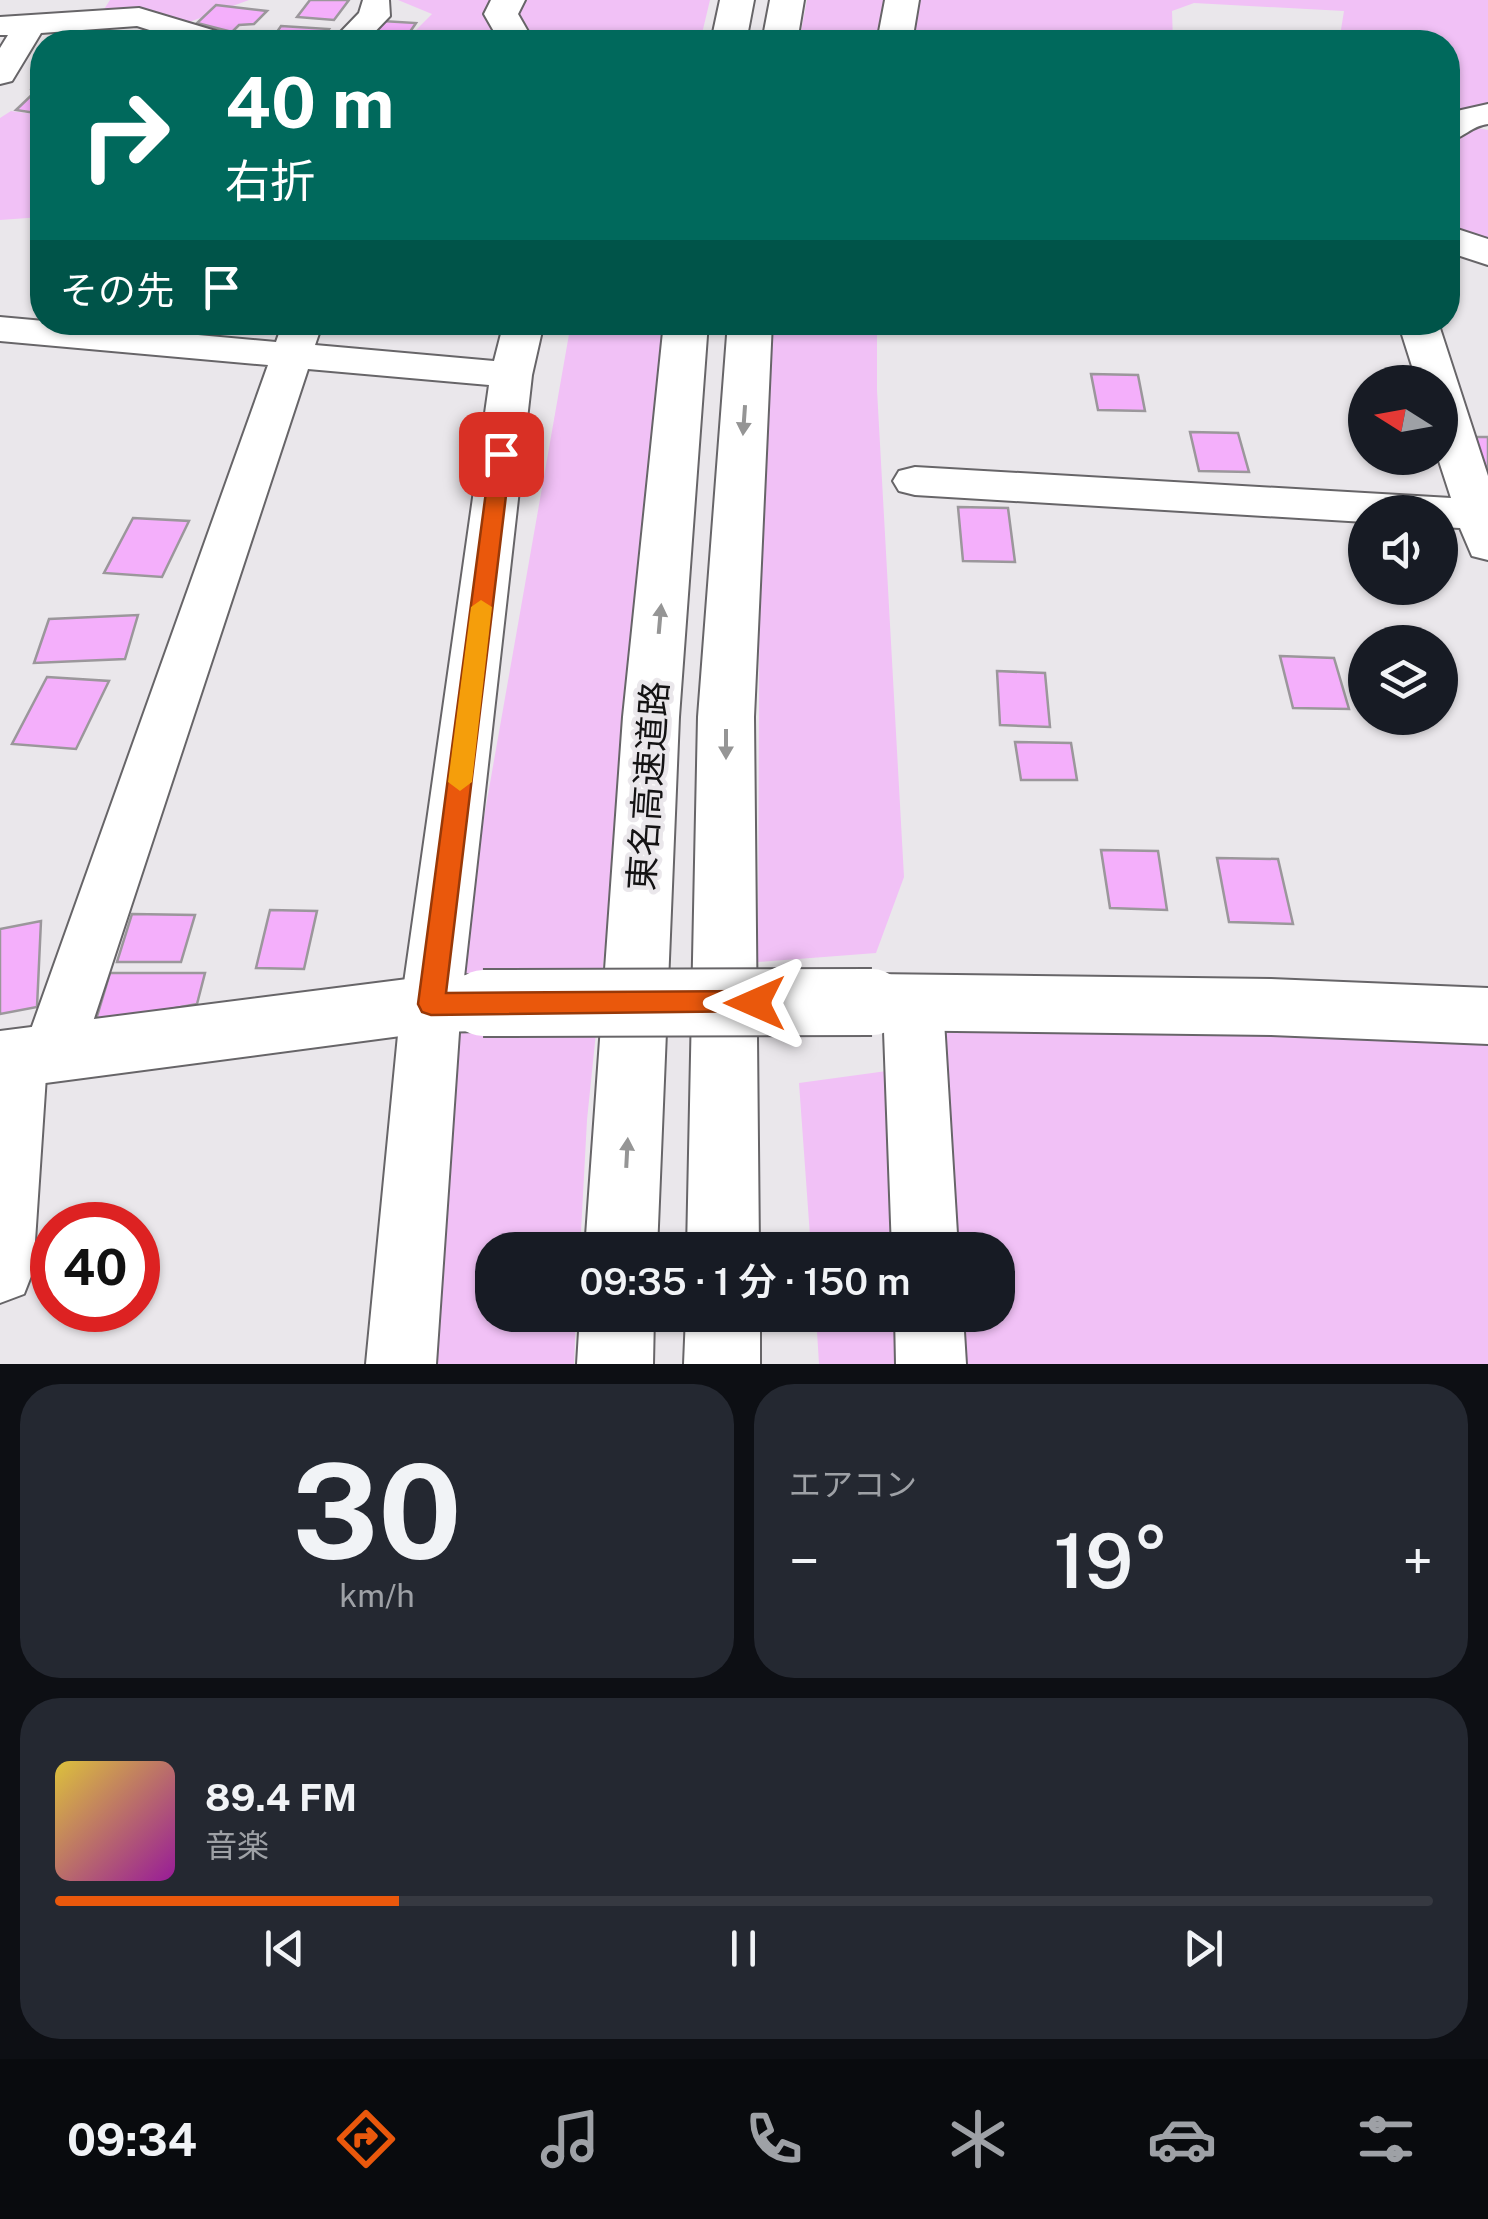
<!DOCTYPE html>
<html lang="ja">
<meta charset="utf-8">
<style>
body{margin:0;font-family:"Public Sans","Noto Sans JP",sans-serif;background:#242831;color:#f1f3f6;height:100vh;display:flex;flex-direction:column;font-size:38px;white-space:nowrap}
*{box-sizing:border-box;margin:0}
p{font-size:32px;color:#9ea1a6}
.icon{flex:none;width:55px;height:55px;fill:none;stroke:currentColor;stroke-width:2;stroke-linecap:round;stroke-linejoin:round}
.map{position:relative;height:1364px;overflow:hidden}
.side{display:flex;flex-direction:column;gap:20px;padding:20px;background:#0d0f14;flex:1}
.side>*{flex:none}
.guide{position:absolute;left:30px;top:30px;width:1430px;height:305px;border-radius:40px;box-shadow:0 2px 8px #0004;background:#00695c;color:#fff;overflow:hidden}
.needle{width:65px;rotate:281deg}
.tools{position:absolute;left:1348px;top:365px;display:grid;gap:20px}
.tools a{display:grid;place-items:center;width:110px;height:110px;border-radius:50%;background:#171b24;box-shadow:0 2px 8px #0004;font-size:50px}
.speed{position:absolute;left:30px;top:1202px;display:flex;gap:20px;font-size:50px;font-weight:700;text-align:center}
.speed>*{display:grid;place-content:center;width:130px;height:130px;border-radius:50%;background:#171b24;box-shadow:0 2px 8px #0004;line-height:1}
.speed .limit{border:15px solid #d22;background:#fff;color:#111}
.pin{position:absolute;display:grid;place-items:center;width:85px;height:85px;color:#fff;margin:-42px;border-radius:20px;box-shadow:0 5px 15px #0006}
.me{position:absolute;width:110px;margin:-55px;rotate:270deg;stroke-linejoin:round;filter:drop-shadow(0 0 8px #0008)}
.turn{display:flex;align-items:center;gap:35px;height:210px;padding:0 30px;font-size:45px}
.turn .icon{width:130px;height:130px;stroke-width:2.5}
.turn b{display:block;font-size:70px;line-height:85px}
.then{display:flex;align-items:center;height:95px;padding:0 30px;background:#0003;gap:20px;font-size:38px}
.big{font-size:75px;font-weight:600;line-height:1.1}
.side .tile{flex:1;display:flex;flex-direction:column;justify-content:center;gap:15px;min-width:0;padding:0 35px;border-radius:40px;background:#242831}
.side .dial{align-items:center;gap:0}
.dial b{font-size:130px;line-height:1}
.song{display:flex;align-items:center;gap:30px}
.cover{width:120px;height:120px;border-radius:15px;background:linear-gradient(135deg,hsl(50 70% 55%),hsl(300 70% 35%))}
.played{height:10px;border-radius:5px;background:linear-gradient(90deg,#ea580c 25%,#363941 25%)}
.keys{display:flex;justify-content:space-around;direction:ltr}
.heat{display:flex;justify-content:space-between;align-items:center;font-size:55px;direction:ltr}
.side .tiles{flex:1;display:grid;gap:20px;grid-template-columns:1fr 1fr}
.tile:last-child{grid-column:span 2}
.trip{position:absolute;left:475px;top:1232px;width:540px;height:100px;border-radius:40px;background:#171b24;box-shadow:0 2px 8px #0004;font-weight:600;line-height:100px;text-align:center}
.dock{display:flex;height:160px;justify-content:space-around;align-items:center;background:#090b0e;color:#9ea1a6}
.dock .icon{width:70px;height:70px}
.dock .on{color:#ea580c}
.dock b{font-size:45px;color:#f1f3f6}
.map>svg:first-child{display:block}
</style>
<div class="map">
<svg width="1488" height="1364" viewBox="0 0 1488 1364">
<rect width="100%" height="100%" fill="#eae7eb"/>
<path fill="#f1c1f6" d="M110 0H249L184 24 99 17Z
M398 0H710L700 42H404L432 14Z
M807 0H1488V112L1448 114V42H1339L1344 11 1194 3 1172 11 1173 42H799Z
M11 111 42 115V217L0 220V118Z
M1466 126 1488 130V241L1448 227V140Z
M571 323H669L587 1120 580 1250H492V1315H576L574 1364H408L458 965Z
M770 323H877V390L904 877 876 953 758 962 760 454Z
M944 1004 1488 1024V1364H819L816 1315H998V1250H811L799 1083 916 1067Z"/>
<path fill="#f4affb" stroke="#9b979b" stroke-width="2.5" d="M310 0H349L334 20 297 17Z
M216 5 267 11 254 24 239 25 232 32 197 23Z
M382 21 416 23 403 42H369Z
M281 26 329 29 320 42H270Z
M41 81 42 114 16 110 37 90 32 89Z
M1091 374 1138 375 1145 411 1098 410Z
M1190 432 1238 433 1249 472 1199 471Z
M1473 437H1488V472Z
M958 507 1008 508 1015 562 963 561Z
M133 518 189 521 162 577 104 573Z
M138 615 125 659 34 663 49 619Z
M1280 656 1334 658 1349 709 1293 708Z
M997 671 1045 673 1050 727 1000 725Z
M47 677 109 681 76 749 12 744Z
M1015 742 1071 743 1077 780H1021Z
M1101 850 1158 851 1167 910 1110 908Z
M1217 858 1278 859 1293 924 1229 922Z
M270 910 317 911 304 969 256 968Z
M132 914 195 915 181 962H117Z
M41 921 37 1007 0 1014V929Z
M110 973H205L197 1004 95 1023Z"/>
<g fill="none" stroke-linecap="round" stroke-linejoin="round">
<g stroke="#676568" stroke-width="4">
<path id="street" d="M363 0H389L390 16 365 42H331L359 13Z
M139 8 229 35 234 42H187L137 26 41 33 12 81 0 84V48L8 35H0V17Z
M1488 104V124C1471 126 1464 138 1448 141V113Z
M0 317 276 342 283 322H323L315 345 494 361 504 322H544L532 375 461 1004 436 1364H366L401 1004 489 385 308 369 83 1052 74 1071 53 1078 46 1076 33 1271 24 1294 0 1303V1037L17 1031 29 1035 268 365 0 341Z
M1398 322H1438L1488 476V560L1472 556 1460 528 1440 527V512H1365V522L915 495 899 491 893 481 899 471 915 467 1451 498 1438 458 1440 382H1417Z
M913 979 934 986 943 1004 958 1250H892L883 1004 892 986Z
M895 1315H963L966 1364H896Z"/>
</g>
<g stroke="#676568" stroke-width="4">
<path id="secondary" d="M491 0H525L518 14 534 42H500L484 14Z
M885 0H919L912 42H877Z
M1448 226 1488 239V265L1448 252Z
M872 974 1271 979 1488 988V1044L1271 1035 872 1030 849 1022 840 1002 849 982Z
M483 975 506 983 515 1003 506 1023 483 1031 431 1032 0 1089V1031L431 976Z"/>
</g>
<g stroke="#676568" stroke-width="4">
<path id="highway" d="M720 0H754L746 42H711Z
M770 0H804L797 42H762Z
M664 322H708L679 717 657 1250H585L623 717Z
M728 322H772L754 717 759 1250H687L698 717Z
M580 1315H654L653 1364H577Z
M686 1315H760V1364H684Z"/>
</g>
<use href="#street" fill="#fff" fill-rule="evenodd"/>
<use href="#secondary" fill="#fff" fill-rule="evenodd"/>
<use href="#highway" fill="#fff" fill-rule="evenodd"/>
<g stroke="#676568" stroke-width="70" stroke-linecap="butt">
<path id="secondary-bridge" d="M483 1003 872 1002"/>
</g>
<use href="#secondary-bridge" stroke="#fff" stroke-width="66"/>
</g>
<defs><path id="oneway-solid" d="M-6-.8H1V-3.2L6.5 0L1 3.2V.8H-6Z" transform="scale(2.5)"/></defs>
<g fill="#959595">
<use href="#oneway-solid" transform="translate(744 420) rotate(94)"/>
<use href="#oneway-solid" transform="translate(660 619) rotate(-85)"/>
<use href="#oneway-solid" transform="translate(726 744) rotate(90)"/>
<use href="#oneway-solid" transform="translate(627 1153) rotate(-87)"/>
</g>
<path fill="#ea580c" stroke="#983908" stroke-width="2.5" d="M501 448 511 454 446 993 755 991 765 995 769 1003 765 1011 431 1015 422 1012 418 1004 491 454Z"/>
<path fill="#f59e0b" d="M481 600 492 607 472 782 460 791 448 782 471 607Z"/>
<g text-anchor="middle" dominant-baseline="central" stroke-width="9" stroke-linejoin="round" paint-order="stroke">
<g font-size="35" fill="#141314" stroke="#eae7eb">
<text transform="translate(648 786) rotate(-86)">東名高速道路</text>
</g>
</g>
</svg>
<div class="tools">
<a><svg class="needle" viewBox="-14 -14 28 28"><path d="M0-13l5 13h-10z" fill="#e53935"/><path d="M0 13l5-13h-10z" fill="#9ea1a6"/></svg></a>
<a><svg class="icon" aria-label="sound" viewBox="0 0 24 24"><path d="M4 9h4l5-4v14l-5-4H4zM17 9q2 3 0 6"/></svg></a>
<a><svg class="icon" aria-label="layers" viewBox="0 0 24 24"><path d="M12 4l9 5-9 5-9-5zM3 14l9 5 9-5"/></svg></a>
</div>
<div class="speed"><div class="limit">40</div></div>
<div class="pin" style="left:501px;top:454px;background:#d93025"><svg class="icon" aria-label="arrive" viewBox="0 0 24 24"><path d="M6 21V4h12l-3 4 3 4H6"/></svg></div>
<svg class="me" style="left:755px;top:1003px" viewBox="-20 -20 40 40"><path d="M0-17L14 15 0 8-14 15z" fill="#ea580c" stroke="#fff" stroke-width="4"/></svg>
<div class="trip">09:35 · 1 分 · 150 m</div>
<div class="guide">
<div class="turn"><svg class="icon" aria-label="right" viewBox="0 0 24 24"><path d="M7 20v-9h11M14 6l5 5-5 5"/></svg><div><b>40 m</b>右折</div></div>
<div class="then">その先<svg class="icon" aria-label="arrive" viewBox="0 0 24 24"><path d="M6 21V4h12l-3 4 3 4H6"/></svg></div>
</div>
</div>
<section class="side">
<div class="tiles">
<div class="tile dial"><b>30</b><p>km/h</p></div>
<div class="tile"><p>エアコン</p>
<div class="heat"><a>−</a><b class="big">19°</b><a>+</a></div>
</div>
<div class="tile">
<div class="song"><i class="cover"></i><div><b>89.4 FM</b><p>音楽</p></div></div>
<div class="played"></div>
<div class="keys"><svg class="icon" aria-label="previous" viewBox="0 0 24 24"><path d="M18 5L8 12l10 7zM5 5v14"/></svg><svg class="icon" aria-label="pause" viewBox="0 0 24 24"><path d="M8 5v14M16 5v14"/></svg><svg class="icon" aria-label="next" viewBox="0 0 24 24"><path d="M6 5l10 7-10 7zM19 5v14"/></svg></div>
</div>
</div>
</section>
<nav class="dock">
<b>09:34</b>
<svg class="icon on" aria-label="directions" viewBox="0 0 24 24"><path d="M12 3l9 9-9 9-9-9zM9 14v-3h6M13 9l2 2-2 2"/></svg>
<svg class="icon" aria-label="music" viewBox="0 0 24 24"><path d="M9 18V5l10-2v13"/><circle cx="6" cy="18" r="3"/><circle cx="16" cy="16" r="3"/></svg>
<svg class="icon" aria-label="phone" viewBox="0 0 24 24"><path d="M5 4h4l2 5-3 2q2 4 5 5l2-3 5 2v4C11 20 4 13 5 4z"/></svg>
<svg class="icon" aria-label="climate" viewBox="0 0 24 24"><path d="M12 3v18M4 7l16 10M4 17L20 7"/></svg>
<svg class="icon" aria-label="car" viewBox="0 0 24 24"><path d="M5 17H2v-5l4-1 3-4h7l3 4 3 1v5h-3M9 17h6M6 11h13"/><circle cx="7" cy="17" r="2"/><circle cx="17" cy="17" r="2"/></svg>
<svg class="icon" aria-label="filters" viewBox="0 0 24 24"><path d="M4 7h16M4 17h16"/><circle cx="9" cy="7" r="2"/><circle cx="15" cy="17" r="2"/></svg>
</nav>
